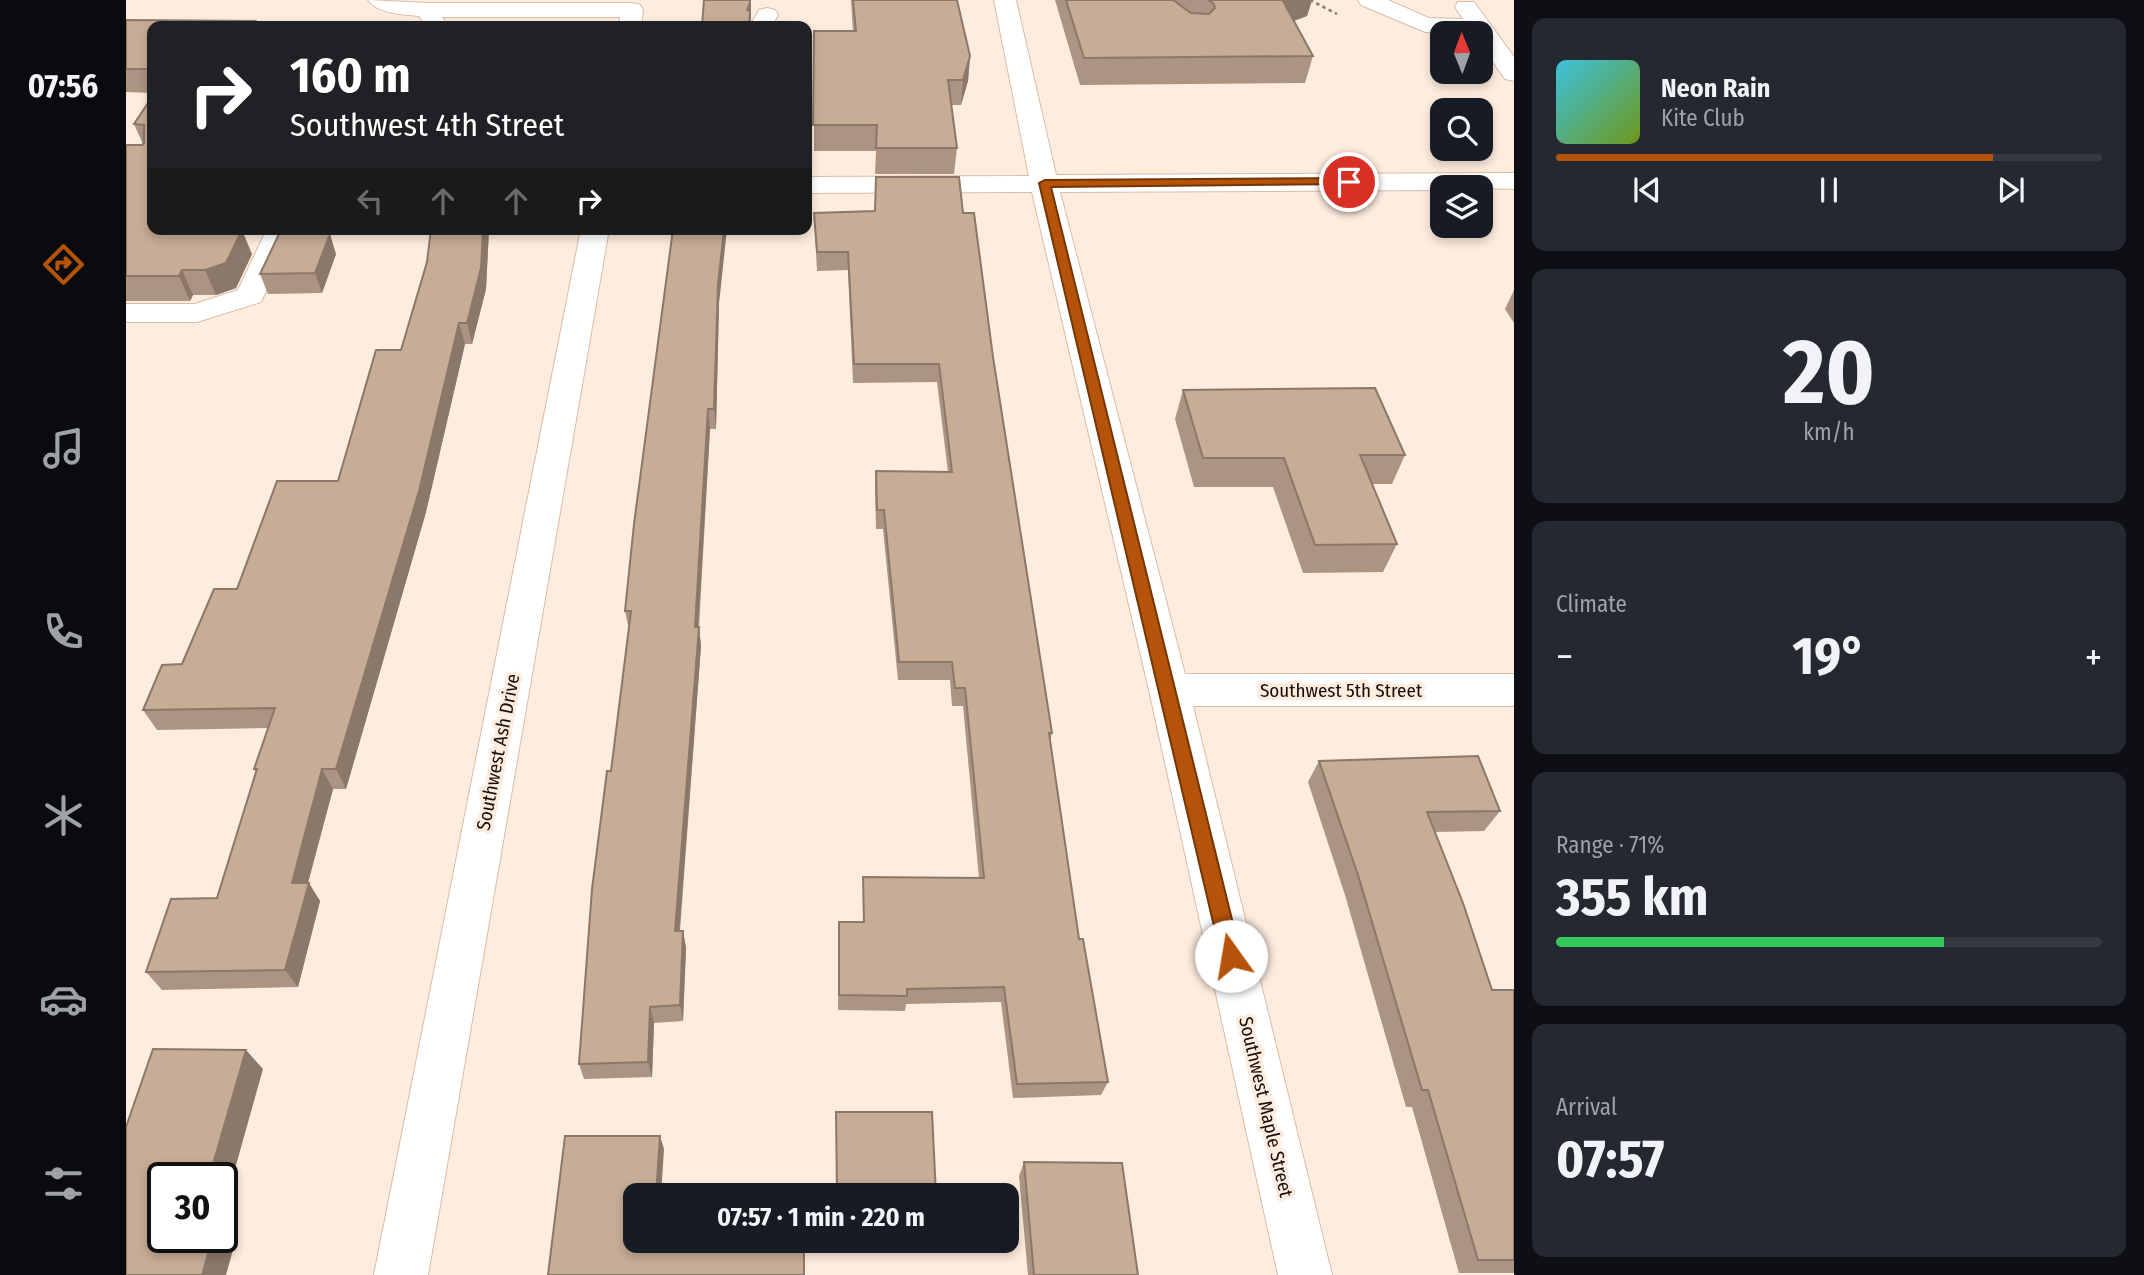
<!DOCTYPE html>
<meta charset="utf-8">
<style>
body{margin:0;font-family:"Fira Sans Condensed",sans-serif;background:#242831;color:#f1f3f6;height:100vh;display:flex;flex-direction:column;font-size:26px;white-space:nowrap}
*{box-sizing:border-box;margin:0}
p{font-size:23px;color:#9ea1a6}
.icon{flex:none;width:38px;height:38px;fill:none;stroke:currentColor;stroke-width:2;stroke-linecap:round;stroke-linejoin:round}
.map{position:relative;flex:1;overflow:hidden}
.side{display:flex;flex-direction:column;gap:18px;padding:18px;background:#0d0f14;width:630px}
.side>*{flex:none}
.banner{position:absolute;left:21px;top:21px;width:665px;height:214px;border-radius:14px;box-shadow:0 4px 10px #0003;background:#202124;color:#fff;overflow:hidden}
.needle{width:46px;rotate:359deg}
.fabs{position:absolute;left:1304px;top:21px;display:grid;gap:14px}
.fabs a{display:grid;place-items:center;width:63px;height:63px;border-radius:14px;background:#171b24;box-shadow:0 4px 10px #0003;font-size:35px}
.speed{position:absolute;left:21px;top:1162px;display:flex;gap:14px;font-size:35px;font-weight:700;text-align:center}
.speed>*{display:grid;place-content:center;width:91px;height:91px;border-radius:50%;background:#171b24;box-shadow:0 4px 10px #0003;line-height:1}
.speed .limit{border:4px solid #111;border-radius:10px;background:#fff;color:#111}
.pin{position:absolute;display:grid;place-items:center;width:60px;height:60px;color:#fff;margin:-30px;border:4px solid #fff;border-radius:50%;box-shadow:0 2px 7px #0007}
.me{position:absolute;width:77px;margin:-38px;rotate:347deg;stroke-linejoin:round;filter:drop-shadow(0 0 5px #0008)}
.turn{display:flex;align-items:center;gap:24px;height:147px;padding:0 28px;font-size:32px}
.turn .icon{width:91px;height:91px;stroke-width:2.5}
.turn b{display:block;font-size:49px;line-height:60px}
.lanes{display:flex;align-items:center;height:66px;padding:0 28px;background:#0003;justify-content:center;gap:35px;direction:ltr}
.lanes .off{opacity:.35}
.big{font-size:52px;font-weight:700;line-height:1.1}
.side .card{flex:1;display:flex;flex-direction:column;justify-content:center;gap:10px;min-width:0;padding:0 24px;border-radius:14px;background:#242831}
.side .dial{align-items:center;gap:0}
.dial b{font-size:91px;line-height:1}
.song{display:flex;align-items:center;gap:21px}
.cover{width:84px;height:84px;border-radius:10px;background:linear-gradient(135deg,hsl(190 70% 55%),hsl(80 70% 35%))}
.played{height:7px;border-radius:4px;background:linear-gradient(90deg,#b45309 80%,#363941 80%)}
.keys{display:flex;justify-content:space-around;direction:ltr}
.heat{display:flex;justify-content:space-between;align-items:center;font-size:38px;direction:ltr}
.charge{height:10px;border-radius:5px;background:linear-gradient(90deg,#34c759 71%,#363941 0)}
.trip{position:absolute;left:497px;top:1183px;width:396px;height:70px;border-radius:14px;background:#171b24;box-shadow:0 4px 10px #0003;font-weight:700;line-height:70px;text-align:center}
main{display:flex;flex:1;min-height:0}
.tabs{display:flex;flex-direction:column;width:126px;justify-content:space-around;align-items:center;background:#090b0e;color:#9ea1a6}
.tabs .icon{width:49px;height:49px}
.tabs .active{color:#b45309}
.tabs b{font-size:32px;color:#f1f3f6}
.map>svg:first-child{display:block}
</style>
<main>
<nav class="tabs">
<b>07:56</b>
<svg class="icon active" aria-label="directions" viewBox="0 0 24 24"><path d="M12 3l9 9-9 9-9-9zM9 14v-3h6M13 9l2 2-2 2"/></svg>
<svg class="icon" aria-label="music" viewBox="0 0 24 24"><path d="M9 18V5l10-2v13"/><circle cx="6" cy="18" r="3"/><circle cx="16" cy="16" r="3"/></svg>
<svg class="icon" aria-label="phone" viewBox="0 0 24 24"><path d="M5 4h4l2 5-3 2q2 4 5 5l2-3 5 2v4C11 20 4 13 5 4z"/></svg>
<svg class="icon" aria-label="climate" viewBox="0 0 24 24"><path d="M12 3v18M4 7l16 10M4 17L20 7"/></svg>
<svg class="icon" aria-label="car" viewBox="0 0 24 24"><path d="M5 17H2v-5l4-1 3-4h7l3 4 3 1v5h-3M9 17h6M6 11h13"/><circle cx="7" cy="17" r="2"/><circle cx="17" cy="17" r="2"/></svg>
<svg class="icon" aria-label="filters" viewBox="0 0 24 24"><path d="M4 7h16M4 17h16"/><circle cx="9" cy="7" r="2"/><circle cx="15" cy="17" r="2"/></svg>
</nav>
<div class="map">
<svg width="1388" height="1275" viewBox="0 0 1388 1275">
<rect width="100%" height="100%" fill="#feecdf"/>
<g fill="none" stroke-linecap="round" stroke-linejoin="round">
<g stroke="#d8bda7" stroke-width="2">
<path id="minor" d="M242 0 300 3H506L514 5 517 10 515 26H493L494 17H316L322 26H300L293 16C276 14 252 14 242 0Z
M868 0H890L930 175 1388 173V189L1316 187V190L934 192 1059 674H1388V706H1067L1206 1275H1152L1023 690 906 192 681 193V177L903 176Z
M1232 0H1262L1303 18 1337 19 1329 7 1332 2H1348L1388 57V81L1379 79 1354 44V33L1299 32 1235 5Z
M641 8 649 10 652 15 646 26H624L633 10Z
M141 229H169L135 302 71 322H0V304H69L112 290Z
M455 229H483L302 1275H248Z"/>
</g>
<path stroke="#8a7c72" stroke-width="2.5" stroke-dasharray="3.5 3.5" stroke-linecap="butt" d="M1184 0 1211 14"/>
<use href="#minor" fill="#fff" fill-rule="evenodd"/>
</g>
<path fill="#ab9481" d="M725 0H831L844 56 842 81 835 105H825L831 148 828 174H749L750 151H688V31H727Z
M929 0H1186L1181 16 1168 21 1187 56 1179 83 954 85Z
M0 20 26 26V93L0 92Z
M26 97V229H105L126 254 110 288 90 295H67L64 301H0V145H16L17 144 8 124Z
M688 213H837L867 357 926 733 924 741 953 939 982 1082 975 1095 887 1098 875 1002 780 1004 779 1011 712 1010 713 922H737V877L853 878 837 706H826L824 680H772L757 529H750L749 489 750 471 822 472 811 382 727 383 722 270 691 271Z
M305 229H363L360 289 346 344H339L300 512 220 789H207L182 883 194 901 172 987 36 990 20 972 91 898 130 773 128 769 142 728 31 730 17 710 56 664 111 589 212 481 275 350 301 262Z
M210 254 196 293 142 294 134 274Z
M1388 290V323L1379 309Z
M593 304 590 429H584L573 627 575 646 554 931H557L560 948 557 1021 528 1023 526 1077 458 1079 453 1064 485 771 503 630 499 611Z
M1057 390 1279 455 1266 484H1246L1271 544 1257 572 1177 573 1147 487H1068L1049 419Z
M1193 761 1374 811 1358 831 1309 832 1366 990H1388V1273H1333L1286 1107H1280L1219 895 1182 782Z
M898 1162 1012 1275H902L893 1176Z"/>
<path fill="#8b7869" d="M624 0H625V20L624 26H623L621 10Z
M1160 0H1186L1181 16 1150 27 1157 1Z
M844 56 842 81 835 105 837 80Z
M357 229H363L360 289 346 344 341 323Z
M598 229H601L593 304 590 429 588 409 592 284Z
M116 230 126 254 110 288 90 295 79 270Z
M204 234 210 254 196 293 189 273Z
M56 270 67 295 64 301 53 276Z
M333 323 339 344 300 512 220 789 210 769Z
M582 409 584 429 571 646 569 627Z
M573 627 575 646 552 948 549 931Z
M196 769 207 789 177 901 166 883Z
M183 883 194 901 172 987 159 970Z
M557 931 560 948 557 1021 554 1005Z
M524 1007 528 1023 526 1077 522 1062Z
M120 1050 137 1069 96 1215V1178H83Z
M534 1136 538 1149 535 1195H530Z
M69 1237H90L107 1250 100 1275H76Z
M526 1241H531L530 1260 526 1248Z"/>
<path fill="#c7ac96" stroke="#8b7869" stroke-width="2" d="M578 0H624V3L621 10 624 12 623 26H576Z
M727 0H831L844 56 837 80H822L831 148H750L751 125H687L688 31H730Z
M940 0H1047L1065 13 1083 14 1089 8 1088 4 1083 0H1160L1157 1 1187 56 958 58Z
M0 20 129 21 125 26H26V69H0Z
M26 97V229L116 230 100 263 79 270H56L53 276H0V145H16L18 143V125L8 124Z
M750 177H833L837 213H848L867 357 926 733H923L953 939H957L982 1082 891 1084 878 987 781 989V996L713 995V922H738L737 877 858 878 839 688H829L826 662H773L758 510H751L750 471 826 472 813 364H728L722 252H691L688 213 749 211Z
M305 229H357L355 268 341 323H333L293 491 210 769H196L166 883H183L159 970 20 972 45 899 91 898 131 769H128L149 708 17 710 36 665 56 664 88 589H111L151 481H212L250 350H275L301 262Z
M547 229H598L592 284 588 409H582L569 627H573L549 931H557L554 1005 524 1007 522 1062 453 1064 466 889 481 771H485L505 611H499L508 524Z
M153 234H204L189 273 134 274Z
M1249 388 1279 455H1234L1271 544 1189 545 1158 458H1077L1057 390Z
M1352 756 1374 811 1301 812 1337 903 1366 990H1388V1260H1352L1302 1090H1296L1232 875 1193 761Z
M27 1049 120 1050 83 1178H37V1237H87L76 1275H0V1127Z
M710 1112H806L810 1195H711Z
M439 1136H534L530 1195H509V1241H526V1248L678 1247V1275H422Z
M898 1162 996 1163 1012 1275H908Z"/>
<path fill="#b45309" stroke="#753606" stroke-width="2" d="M1223 178 1228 182 1227 184 925 187 1115 956 1112 962 1105 965 1098 962 1095 956 913 183 919 180Z"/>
<g text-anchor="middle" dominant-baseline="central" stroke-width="7" stroke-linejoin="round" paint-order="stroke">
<g font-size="19" fill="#180f07" stroke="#feecdf">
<text x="1215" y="690">Southwest 5th Street</text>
<text transform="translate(372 752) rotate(-79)">Southwest Ash Drive</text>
<text transform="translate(1140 1107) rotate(77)">Southwest Maple Street</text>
</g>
</g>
</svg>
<div class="fabs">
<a><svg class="needle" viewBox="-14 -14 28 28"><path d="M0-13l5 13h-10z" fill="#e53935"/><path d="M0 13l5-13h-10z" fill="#9ea1a6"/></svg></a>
<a><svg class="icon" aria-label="search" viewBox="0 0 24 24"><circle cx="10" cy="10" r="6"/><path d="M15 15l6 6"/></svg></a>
<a><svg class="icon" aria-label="layers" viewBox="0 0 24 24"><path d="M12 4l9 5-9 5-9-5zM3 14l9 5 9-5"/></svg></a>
</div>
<div class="speed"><div class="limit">30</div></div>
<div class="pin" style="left:1223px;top:182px;background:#d93025"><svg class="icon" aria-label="arrive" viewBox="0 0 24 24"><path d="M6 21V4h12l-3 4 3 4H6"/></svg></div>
<svg class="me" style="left:1105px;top:956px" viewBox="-20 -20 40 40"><circle r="19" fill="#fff"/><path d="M0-13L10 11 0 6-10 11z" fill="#b45309"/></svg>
<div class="trip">07:57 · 1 min · 220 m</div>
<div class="banner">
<div class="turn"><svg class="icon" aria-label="right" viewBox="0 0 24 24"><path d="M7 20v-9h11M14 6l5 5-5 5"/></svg><div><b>160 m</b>Southwest 4th Street</div></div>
<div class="lanes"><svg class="icon off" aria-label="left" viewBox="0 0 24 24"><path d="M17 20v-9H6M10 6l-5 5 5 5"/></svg><svg class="icon off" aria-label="ahead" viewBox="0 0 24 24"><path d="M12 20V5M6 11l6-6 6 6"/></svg><svg class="icon off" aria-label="ahead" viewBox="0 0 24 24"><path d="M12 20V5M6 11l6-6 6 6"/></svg><svg class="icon" aria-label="right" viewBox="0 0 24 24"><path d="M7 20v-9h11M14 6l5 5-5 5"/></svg></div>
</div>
</div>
<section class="side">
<div class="card">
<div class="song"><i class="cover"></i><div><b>Neon Rain</b><p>Kite Club</p></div></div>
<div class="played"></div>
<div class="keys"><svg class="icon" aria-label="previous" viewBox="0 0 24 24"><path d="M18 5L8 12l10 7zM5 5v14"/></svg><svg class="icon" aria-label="pause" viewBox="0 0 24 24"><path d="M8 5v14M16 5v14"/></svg><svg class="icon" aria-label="next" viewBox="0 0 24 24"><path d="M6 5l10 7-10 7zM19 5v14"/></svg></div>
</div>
<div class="card dial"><b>20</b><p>km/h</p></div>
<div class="card"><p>Climate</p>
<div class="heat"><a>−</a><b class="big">19°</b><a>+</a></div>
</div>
<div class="card"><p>Range · 71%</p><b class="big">355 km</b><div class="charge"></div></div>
<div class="card"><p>Arrival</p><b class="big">07:57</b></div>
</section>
</main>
